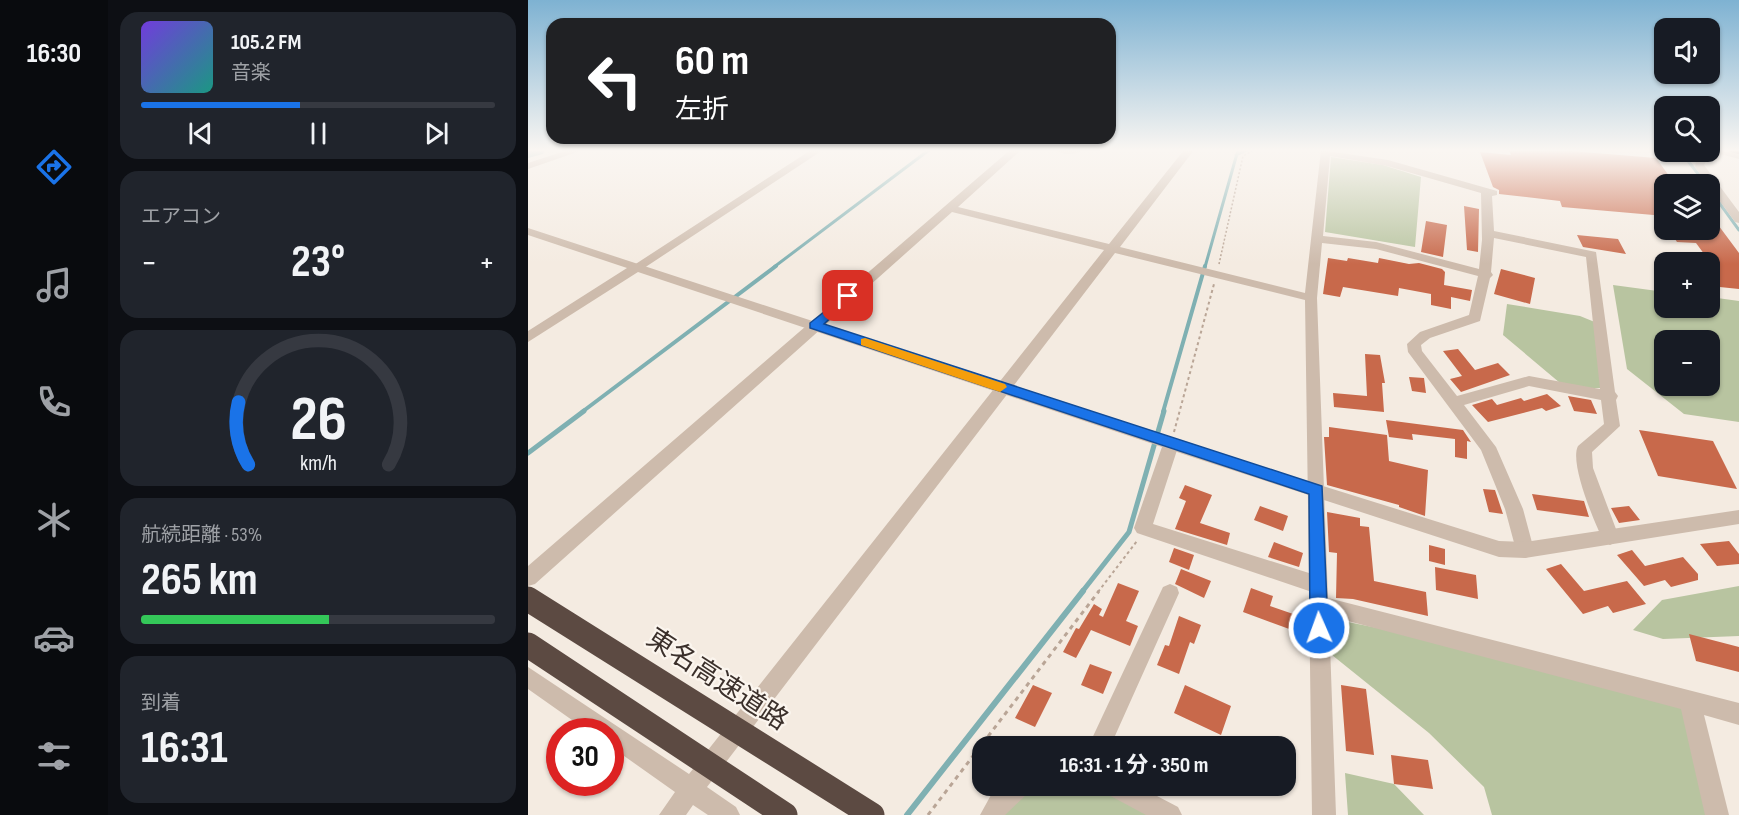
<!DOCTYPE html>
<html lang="ja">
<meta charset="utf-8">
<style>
body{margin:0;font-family:"Sofia Sans Condensed","Noto Sans JP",sans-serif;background:#20242c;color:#f1f3f6;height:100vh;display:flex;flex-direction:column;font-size:22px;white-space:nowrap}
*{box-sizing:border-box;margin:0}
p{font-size:20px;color:#9ea1a6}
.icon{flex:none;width:33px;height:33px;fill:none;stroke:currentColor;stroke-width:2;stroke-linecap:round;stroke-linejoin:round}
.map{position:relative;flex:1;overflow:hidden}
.details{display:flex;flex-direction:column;gap:12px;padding:12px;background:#0d0f14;width:420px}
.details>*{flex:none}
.guide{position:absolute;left:18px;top:18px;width:570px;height:126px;border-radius:18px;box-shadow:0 2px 4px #0004;background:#202124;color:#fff;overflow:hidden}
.tools{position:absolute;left:1126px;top:18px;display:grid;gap:12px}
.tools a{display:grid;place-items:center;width:66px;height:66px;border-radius:12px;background:#171b24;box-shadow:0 2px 4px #0004;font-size:30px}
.speed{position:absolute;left:18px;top:718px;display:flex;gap:12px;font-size:30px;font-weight:700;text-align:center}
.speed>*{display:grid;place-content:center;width:78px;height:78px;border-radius:50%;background:#171b24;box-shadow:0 2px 4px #0004;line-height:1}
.speed .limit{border:9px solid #d22;background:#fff;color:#111}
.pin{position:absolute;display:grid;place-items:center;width:51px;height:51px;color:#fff;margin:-26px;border-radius:12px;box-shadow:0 3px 9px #0006}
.me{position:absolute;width:66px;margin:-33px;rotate:358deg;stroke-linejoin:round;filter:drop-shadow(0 0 4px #0008)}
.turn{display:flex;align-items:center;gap:21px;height:126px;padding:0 30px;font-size:27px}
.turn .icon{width:78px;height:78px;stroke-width:2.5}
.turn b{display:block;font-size:42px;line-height:51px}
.big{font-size:45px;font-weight:700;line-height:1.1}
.details .tile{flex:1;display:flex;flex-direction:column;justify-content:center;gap:9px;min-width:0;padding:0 21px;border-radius:18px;background:#20242c}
.details .dial{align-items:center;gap:0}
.dial svg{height:156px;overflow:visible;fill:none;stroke:#363941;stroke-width:7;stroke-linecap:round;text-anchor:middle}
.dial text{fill:#f1f3f6;stroke:none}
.song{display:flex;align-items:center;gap:18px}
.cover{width:72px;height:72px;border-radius:9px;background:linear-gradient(135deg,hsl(260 70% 55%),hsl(170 70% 35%))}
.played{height:6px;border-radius:3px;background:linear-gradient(90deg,#1a73e8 45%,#363941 45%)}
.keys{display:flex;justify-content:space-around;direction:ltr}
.heat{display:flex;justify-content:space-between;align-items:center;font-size:33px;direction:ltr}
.charge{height:9px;border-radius:4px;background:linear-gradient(90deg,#34c759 53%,#363941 0)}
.trip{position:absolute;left:444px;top:736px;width:324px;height:60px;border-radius:18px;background:#171b24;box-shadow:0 2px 4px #0004;font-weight:700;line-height:60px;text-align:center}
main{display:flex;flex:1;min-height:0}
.tabs{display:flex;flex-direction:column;width:108px;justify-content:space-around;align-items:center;background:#090b0e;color:#9ea1a6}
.tabs .icon{width:42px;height:42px}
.tabs .active{color:#1a73e8}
.tabs b{font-size:27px;color:#f1f3f6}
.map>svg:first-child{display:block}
</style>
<main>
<nav class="tabs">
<b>16:30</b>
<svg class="icon active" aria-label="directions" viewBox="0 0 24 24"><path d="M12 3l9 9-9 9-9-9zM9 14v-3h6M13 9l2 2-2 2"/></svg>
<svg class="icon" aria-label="music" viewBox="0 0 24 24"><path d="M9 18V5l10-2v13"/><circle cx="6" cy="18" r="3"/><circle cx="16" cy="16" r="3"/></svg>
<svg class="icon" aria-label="phone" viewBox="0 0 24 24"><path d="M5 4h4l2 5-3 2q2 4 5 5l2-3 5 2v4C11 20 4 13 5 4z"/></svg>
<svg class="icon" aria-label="climate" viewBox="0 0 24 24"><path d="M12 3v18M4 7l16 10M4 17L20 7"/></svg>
<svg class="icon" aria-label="car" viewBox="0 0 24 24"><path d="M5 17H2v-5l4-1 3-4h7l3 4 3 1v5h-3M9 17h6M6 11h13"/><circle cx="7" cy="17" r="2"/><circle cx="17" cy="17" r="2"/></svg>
<svg class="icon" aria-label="filters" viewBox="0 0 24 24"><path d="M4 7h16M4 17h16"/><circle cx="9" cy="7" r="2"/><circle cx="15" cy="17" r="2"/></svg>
</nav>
<section class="details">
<div class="tile">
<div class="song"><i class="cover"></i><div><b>105.2 FM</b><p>音楽</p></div></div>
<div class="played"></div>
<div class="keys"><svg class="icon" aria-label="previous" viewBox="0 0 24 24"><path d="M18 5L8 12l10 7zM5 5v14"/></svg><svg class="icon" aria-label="pause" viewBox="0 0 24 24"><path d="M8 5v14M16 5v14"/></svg><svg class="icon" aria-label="next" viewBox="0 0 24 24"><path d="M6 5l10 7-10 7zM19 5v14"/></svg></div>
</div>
<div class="tile"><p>エアコン</p>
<div class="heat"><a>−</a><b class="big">23°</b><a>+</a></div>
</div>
<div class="tile dial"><svg viewBox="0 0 100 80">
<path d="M14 69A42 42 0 1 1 86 69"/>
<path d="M14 69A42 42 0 0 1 9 37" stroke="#1a73e8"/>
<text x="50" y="56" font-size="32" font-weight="700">26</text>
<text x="50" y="72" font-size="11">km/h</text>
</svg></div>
<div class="tile"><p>航続距離 · 53%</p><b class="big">265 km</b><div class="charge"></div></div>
<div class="tile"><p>到着</p><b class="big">16:31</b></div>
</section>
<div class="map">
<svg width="1211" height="815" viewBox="0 0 1211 815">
<rect width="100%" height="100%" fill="#f4ebe1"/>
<path fill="#b8c4a0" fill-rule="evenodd" d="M803 157 855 165 893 177 887 247 797 232Z
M1085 285 1137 292V308H1182V297L1211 301V422L1156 414 1099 369ZM1182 340V386H1137V340Z
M979 304 1052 316 1074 325 1072 388H1038L975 335Z
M1211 586V636L1135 639 1105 630 1134 600Z
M805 619 1154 689 1189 815H964L956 787 901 733 804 655Z
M817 773 866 784 896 815H820Z
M494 786H587L642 815H464Z"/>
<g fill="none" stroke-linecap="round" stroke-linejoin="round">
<path stroke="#7fb0b2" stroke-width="3" d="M1153 152 1178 184
M708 155 719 150
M1182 190 1211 230
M246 267 401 150
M677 267 710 150"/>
<path stroke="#7fb0b2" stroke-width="4" d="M54 412 248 266
M635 412 677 266"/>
<path stroke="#7fb0b2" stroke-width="5" d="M0 453 56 411
M554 592 601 532 636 411"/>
<path stroke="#7fb0b2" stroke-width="6" d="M379 815 555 591"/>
<path fill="#7fb0b2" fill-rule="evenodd" d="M0 150H17L15 154 0 158Z"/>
</g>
<path fill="#c8694b" d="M981 150H1031L1128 158 1147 184H1137V216L1034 207 1032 201 971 194V190L965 187 952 152 983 155Z
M936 206 951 209 950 252 939 250Z
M1182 214 1211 253V289L1182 286V262L1168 243 1149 242 1141 230H1182Z
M898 221 919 225 915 257 893 252Z
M1049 235 1090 239 1098 254 1055 247Z
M800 258 819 261 820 258 850 263 851 258 881 264 891 263 914 269 917 272 916 285 944 290 942 301 923 297V309L903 305V294L871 288 870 296 815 287 812 297 795 294Z
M973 269 1007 278 1002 304 966 294Z
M930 349 947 370 970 363 982 375 933 392 922 379 934 376 915 351Z
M837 354 852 355 857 383H854L856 412 806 407 805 393 839 396Z
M881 377 896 378 898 393 884 391Z
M1019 394 1033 406 1018 411 1014 408 960 422 944 405 964 399 969 405 993 398 996 401Z
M1040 396 1063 400 1069 414 1046 411Z
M858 420 935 430 943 442 939 441V459L927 457V439L884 434 885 440 861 437Z
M801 427 859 435 861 461 900 470 897 516 871 507V505L799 485 796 437H801Z
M1111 430 1185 441 1209 489 1130 476Z
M657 485 684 495 672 523 702 533 699 545 647 529 658 501 651 498Z
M955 489 967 490 975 514 961 512Z
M1004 494 1056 501 1061 517 1009 510Z
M732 506 760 516 755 531 726 520Z
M1101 506 1112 520 1091 523 1083 508Z
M799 512 832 518V526L841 527 846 581 898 592 900 616 825 599 808 598 809 553 801 552Z
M1201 541 1211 554V564L1189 566 1172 544Z
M746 542 775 553 771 567 740 557Z
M901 545 917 549V565L901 561Z
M646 548 666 555 661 570 641 562Z
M1104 550 1117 566 1155 557 1170 574V580L1143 587 1137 580 1116 586 1089 555Z
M1033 564 1056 591 1099 581 1118 604 1085 613 1080 606 1055 614 1018 569Z
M907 567 948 575 950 599 908 590Z
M653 569 683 581 676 598 647 584Z
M590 583 611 591 598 621 610 626 602 646 563 630 548 658 535 652 548 628 551 629 566 604 574 609 571 615 575 617Z
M723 588 745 596 742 606 768 615 764 630 715 612Z
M651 616 673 625 666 644 662 642 651 674 629 665 637 645 641 646Z
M1161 634 1211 647V672L1168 661Z
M562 664 584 672 575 694 553 685Z
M505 685 524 693 507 727 487 718Z
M657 685 703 706 693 735 646 713Z
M813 685 838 689 846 755 818 751Z
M863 755 900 760 905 789 866 784Z"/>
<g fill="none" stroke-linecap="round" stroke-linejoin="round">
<path stroke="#b9a596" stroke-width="1.5" stroke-dasharray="2 2" stroke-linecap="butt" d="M691 264 715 156 726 150"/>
<path stroke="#b9a596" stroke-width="2" stroke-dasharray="3 3" stroke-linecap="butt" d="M646 432 686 284
M570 592 609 541"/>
<path stroke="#b9a596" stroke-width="3" stroke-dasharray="4.5 4.5" stroke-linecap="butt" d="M400 815 571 591"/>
<path fill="#cdbbac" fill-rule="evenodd" d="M283 150H295L113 270H105L103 267Z
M482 150H493L430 207 581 244 656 150H666L592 247 777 293 793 150 860 160 969 191V195L964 196 966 231 1068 252 1087 392 1090 396 1088 400 1092 426 1064 452 1065 468 1091 537 1088 542 1082 545 1076 542C1067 524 1041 463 1050 446L1076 424 1073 400 1001 386 936 405 968 447 995 509 1006 550 1003 556 997 558 991 556 988 550 977 509 953 450 880 352 879 344 892 332 941 315 950 276 848 249 794 243 789 298 800 598 1211 703V725L1176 715 1201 815H1177L1153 709 801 616 808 815H784L781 591 609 533 606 528 635 444 637 440H649L651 444 625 524 781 573 777 300 587 253 179 787 208 807 212 815H180L165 805 158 815H131L147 792 82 746V732H61L0 689V667L161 774 576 250 424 212 7 584 0 586V566ZM802 156 859 166 953 193 954 240 951 269 848 242 795 236ZM966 238 1058 257 1072 389 1001 376 929 396 894 351 893 345 902 338 952 321 962 278 965 275 963 272Z
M527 150H555C549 155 533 155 527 150Z
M1183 150 1211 153V159L1185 152Z
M1182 151 1183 152 1176 165 1211 212V223L1207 222 1167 167 1168 161 1162 160 1157 152H1167L1171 156 1173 152Z
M642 584 649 587 651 593 582 747H560L635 587Z
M473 786H502L499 794 477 815H452L463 795Z
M576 786H610L650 807 654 815H618L579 794Z"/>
<path fill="#cdbbac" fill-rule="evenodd" d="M40 150H55L0 169V163Z
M0 228 667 446 971 541 997 542 1211 510V524L997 558 971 557 661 456 110 272 0 342V331L99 268 0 235Z"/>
<path fill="#6c584f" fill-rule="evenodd" d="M1201 150H1211V154L1202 152Z"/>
<path stroke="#5c4a42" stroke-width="25" d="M0 599 344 815
M0 645 257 815"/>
</g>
<linearGradient id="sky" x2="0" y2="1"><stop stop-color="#7eb2d2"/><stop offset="0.57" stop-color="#faf6f2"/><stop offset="1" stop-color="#faf6f2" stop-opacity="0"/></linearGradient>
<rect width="1211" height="264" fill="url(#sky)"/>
<path fill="#1a73e8" stroke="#114b97" stroke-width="1.5" d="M320 293 324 294V299L296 324 794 486 800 628 798 634 791 637 785 634 782 628 781 494 282 328V323Z"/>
<path fill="#f59e0b" d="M337 338 477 384 479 387 472 392 333 345V339Z"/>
<g text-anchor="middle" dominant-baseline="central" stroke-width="4.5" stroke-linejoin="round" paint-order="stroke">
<g font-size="27" fill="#3b302b" stroke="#fbf5ee">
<text transform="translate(189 680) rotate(33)">東名高速道路</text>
</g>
</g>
</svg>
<div class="tools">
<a><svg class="icon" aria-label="sound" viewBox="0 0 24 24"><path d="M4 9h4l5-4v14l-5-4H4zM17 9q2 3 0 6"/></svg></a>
<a><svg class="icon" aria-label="search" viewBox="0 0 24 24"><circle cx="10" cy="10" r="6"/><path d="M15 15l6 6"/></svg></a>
<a><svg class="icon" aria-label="layers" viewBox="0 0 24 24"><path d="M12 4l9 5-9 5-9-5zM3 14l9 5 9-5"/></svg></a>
<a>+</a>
<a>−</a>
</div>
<div class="speed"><div class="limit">30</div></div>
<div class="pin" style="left:320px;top:296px;background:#d93025"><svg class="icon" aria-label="arrive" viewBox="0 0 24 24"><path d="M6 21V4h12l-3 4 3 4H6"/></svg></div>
<svg class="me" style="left:791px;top:628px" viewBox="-20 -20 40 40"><circle r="17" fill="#1a73e8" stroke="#fff" stroke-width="3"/><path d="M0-11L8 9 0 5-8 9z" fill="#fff"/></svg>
<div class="trip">16:31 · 1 分 · 350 m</div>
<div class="guide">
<div class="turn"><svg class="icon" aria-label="left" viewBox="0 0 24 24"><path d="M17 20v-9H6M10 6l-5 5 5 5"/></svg><div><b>60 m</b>左折</div></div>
</div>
</div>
</main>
